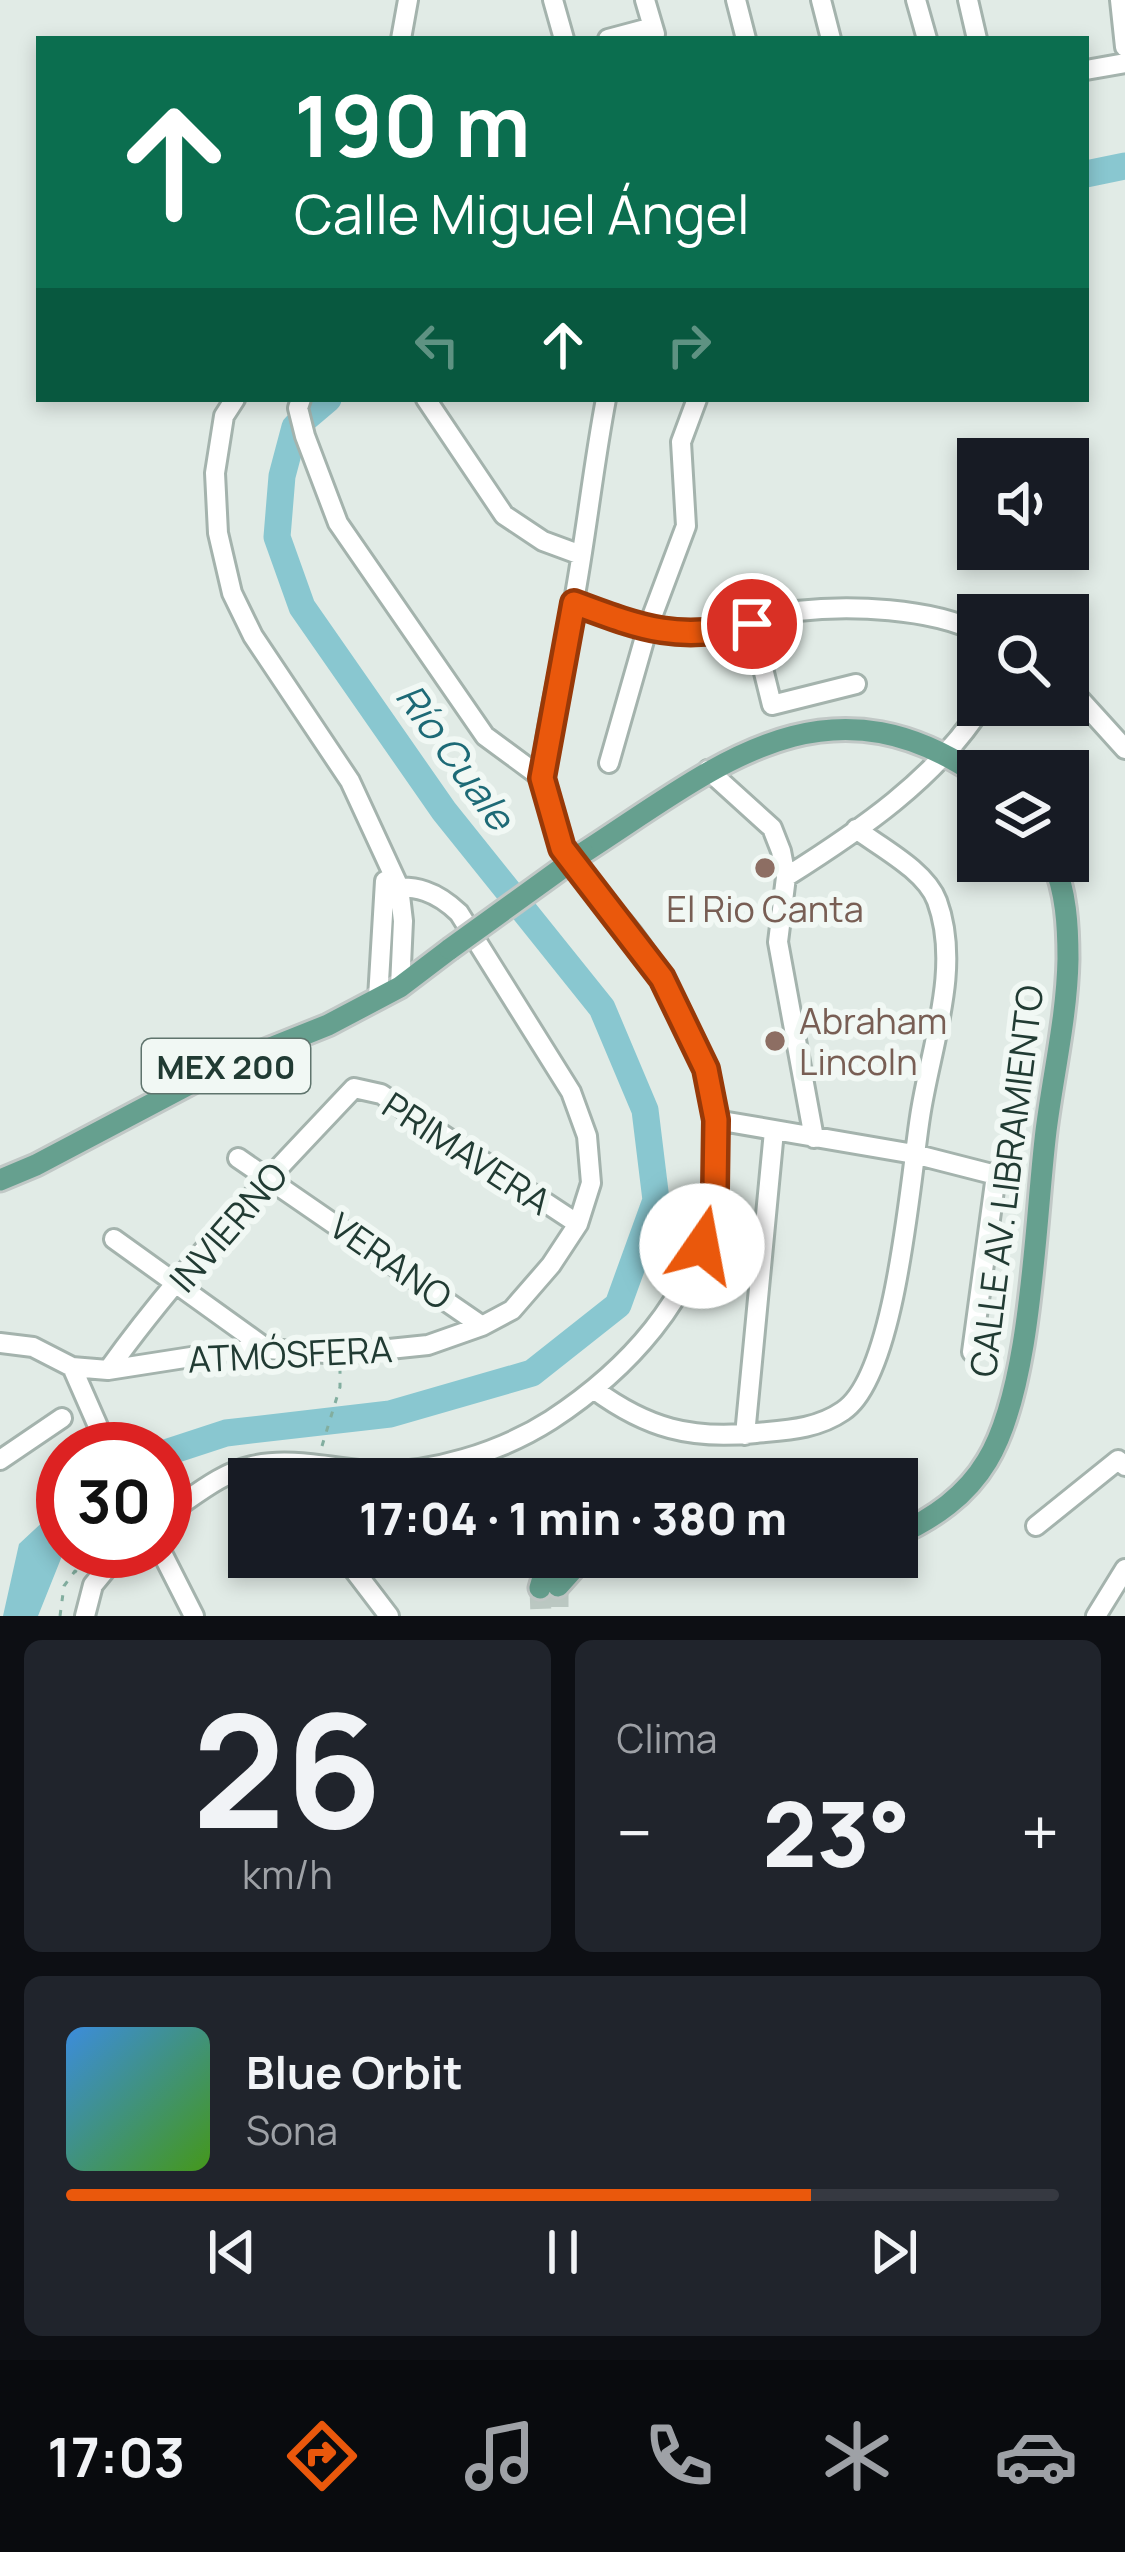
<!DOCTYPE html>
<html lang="es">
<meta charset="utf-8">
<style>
body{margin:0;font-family:Manrope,sans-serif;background:#20242c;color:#f1f3f6;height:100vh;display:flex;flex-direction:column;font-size:45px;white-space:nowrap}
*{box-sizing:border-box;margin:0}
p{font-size:39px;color:#9ea1a6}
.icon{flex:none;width:66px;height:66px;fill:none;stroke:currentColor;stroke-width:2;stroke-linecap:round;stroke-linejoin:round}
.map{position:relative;height:1616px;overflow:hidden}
.sheet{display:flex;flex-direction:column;gap:24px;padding:24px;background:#0d0f14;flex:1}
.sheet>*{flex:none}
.top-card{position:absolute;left:36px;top:36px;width:1053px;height:366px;border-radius:0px;box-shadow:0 6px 18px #0003;background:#0b6e4f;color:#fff;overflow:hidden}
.tools{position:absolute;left:957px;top:438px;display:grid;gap:24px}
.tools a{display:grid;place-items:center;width:132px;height:132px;border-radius:0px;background:#171b24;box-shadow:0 6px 18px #0003;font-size:60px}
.speed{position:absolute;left:36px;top:1422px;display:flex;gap:24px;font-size:60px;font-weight:700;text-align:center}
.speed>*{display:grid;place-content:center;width:156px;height:156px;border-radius:50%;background:#171b24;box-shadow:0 6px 18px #0003;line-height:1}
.speed .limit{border:18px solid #d22;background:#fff;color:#111}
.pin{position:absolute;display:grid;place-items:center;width:102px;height:102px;color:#fff;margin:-51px;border:6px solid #fff;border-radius:50%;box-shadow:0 3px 12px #0007}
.me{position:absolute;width:132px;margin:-66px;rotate:12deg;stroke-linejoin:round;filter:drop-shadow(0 0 9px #0008)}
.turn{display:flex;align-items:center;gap:42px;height:252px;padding:0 60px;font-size:54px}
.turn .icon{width:156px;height:156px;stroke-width:2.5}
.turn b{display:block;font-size:84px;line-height:102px}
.lanes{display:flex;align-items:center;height:114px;padding:0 60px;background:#0003;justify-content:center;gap:60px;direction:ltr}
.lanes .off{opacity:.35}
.big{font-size:90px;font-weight:800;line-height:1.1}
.sheet .tile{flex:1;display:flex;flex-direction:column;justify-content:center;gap:18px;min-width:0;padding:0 42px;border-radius:18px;background:#20242c}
.sheet .dial{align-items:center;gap:0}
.dial b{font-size:156px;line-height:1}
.song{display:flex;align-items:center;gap:36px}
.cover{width:144px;height:144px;border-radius:18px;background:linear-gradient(135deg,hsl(210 70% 55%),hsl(100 70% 35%))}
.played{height:12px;border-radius:6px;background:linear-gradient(90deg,#ea580c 75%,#363941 75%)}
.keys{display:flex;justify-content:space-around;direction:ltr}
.heat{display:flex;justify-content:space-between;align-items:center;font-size:66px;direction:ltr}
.sheet .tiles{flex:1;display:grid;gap:24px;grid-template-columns:1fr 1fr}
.tile:last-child{grid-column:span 2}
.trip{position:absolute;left:228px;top:1458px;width:690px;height:120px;border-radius:0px;background:#171b24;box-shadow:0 6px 18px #0003;font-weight:800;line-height:120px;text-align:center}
.menu{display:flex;height:192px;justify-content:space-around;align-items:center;background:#090b0e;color:#9ea1a6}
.menu .icon{width:84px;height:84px}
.menu .current{color:#ea580c}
.menu b{font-size:54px;color:#f1f3f6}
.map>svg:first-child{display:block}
</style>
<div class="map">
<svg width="1125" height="1616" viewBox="0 0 1125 1616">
<rect width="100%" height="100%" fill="#e1ebe6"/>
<path fill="#89c7d0" d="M226 1433 165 1462V1449H146Z
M63 1503 64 1551 38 1616H3L19 1544Z"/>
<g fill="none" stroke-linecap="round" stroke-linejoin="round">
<path stroke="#89c7d0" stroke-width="27" d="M1086 174 1125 166
M165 1453 226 1433 390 1414 532 1373 618 1305 656 1200 645 1110 602 1008 444 811 302 607 277 537 282 476 295 427 328 399"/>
<path stroke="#bbc8c2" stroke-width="21" stroke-dasharray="21 10" stroke-linecap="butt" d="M558 1586V1616
M540 1588 541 1616"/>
<g stroke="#a4b3ad" stroke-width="24">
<path id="minor" d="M553 0 564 39
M645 0 655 34
M736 0 746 39
M821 0 831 39
M916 0 927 39
M968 0 977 39
M1120 0 1125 47
M401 39 408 0
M608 39 653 27
M1086 70 1125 63
M235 399 224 416 215 473 218 533 232 593 253 636 350 781 399 887 403 921 400 987
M301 399 298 408 305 436 338 523 485 736 542 778
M426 399 504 515 543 541 581 555
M574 603C612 617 648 633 689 634 727 634 760 616 797 611 850 605 930 608 978 632
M752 624 772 705 856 684
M1068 686 1125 749
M609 763 647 630 686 526 681 442 697 399
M708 770 772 828 781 851 786 877 778 942 814 1138
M786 877C859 831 936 779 983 705
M378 998 385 881
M716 1120 914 1154 996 1175 972 1352
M238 1158 482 1326
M114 1239 267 1349
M0 1343 33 1347 72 1367 108 1370 223 1352 267 1349 341 1354 428 1345 482 1326 512 1310 551 1265 578 1224 591 1183 587 1136 571 1092 459 913C437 892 416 884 385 889
M72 1367 108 1449
M108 1370C180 1269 269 1178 354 1088L381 1094 578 1224
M595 1390C647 1428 691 1440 756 1433 787 1430 817 1429 843 1411 896 1376 910 1181 920 1117 930 1048 962 969 937 901 926 871 882 848 856 829
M745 1435 774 1131
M0 1460 62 1418
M165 1515C192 1498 220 1473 252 1466 289 1457 332 1468 369 1471 429 1475 501 1452 551 1420 716 1312 769 1148 660 975 650 958 637 938 624 923 602 901 575 875 562 846 554 827 548 804 544 784 537 756 567 642 573 606 586 537 593 467 606 399
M1036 1526 1118 1460 1125 1466
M161 1551 194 1616
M344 1557 389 1616
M85 1616 93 1585 121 1551
M1096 1616 1125 1569"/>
</g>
<g stroke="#c1c8c6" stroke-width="27">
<path id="major" d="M583 853C715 768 823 670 978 775
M0 1180 36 1165 218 1069 328 1025 400 987 450 949
M897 1535C934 1518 966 1496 987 1461 1032 1388 1035 1220 1046 1131 1053 1075 1067 1016 1068 959 1068 925 1066 892 1053 861
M558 1586 584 1557
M540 1588 549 1557"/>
</g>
<path stroke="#82ae9f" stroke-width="3" stroke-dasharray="6 9" stroke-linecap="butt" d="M322 1446 340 1387V1368
M60 1616 64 1586 75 1571 78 1573"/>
<use href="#minor" stroke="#fff" stroke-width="18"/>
<use href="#major" stroke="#66a08f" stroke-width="21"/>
<g stroke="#c1c8c6" stroke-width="27" stroke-linecap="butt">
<path id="major-bridge" d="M450 949 583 853"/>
</g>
<use href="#major-bridge" stroke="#66a08f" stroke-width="21"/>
</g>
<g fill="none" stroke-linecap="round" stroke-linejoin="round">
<g stroke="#983908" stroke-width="30">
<path id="route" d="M702 1246 715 1189 716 1120 706 1069 662 978 562 848 542 778 574 603C641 628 679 643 752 624"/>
</g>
<use href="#route" stroke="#ea580c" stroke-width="21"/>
</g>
<g fill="#8d6e63" stroke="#f1f8f4" stroke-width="4.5">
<circle cx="765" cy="868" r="12"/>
<circle cx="775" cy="1041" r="12"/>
</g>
<g text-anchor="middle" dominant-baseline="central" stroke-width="12" stroke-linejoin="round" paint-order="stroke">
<rect fill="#f1f8f4" stroke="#5f746d" stroke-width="3" x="142" y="1039" width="168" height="54" rx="9"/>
<g font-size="33" font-weight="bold" fill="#213b33">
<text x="226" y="1066">MEX 200</text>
</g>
<g font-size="36" fill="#785e54" stroke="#f1f8f4">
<text x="765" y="908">El Rio Canta</text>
<text x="799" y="1020" text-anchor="start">Abraham<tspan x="799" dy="41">Lincoln</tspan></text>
</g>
<g font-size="36" fill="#213b33" stroke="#f1f8f4">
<text transform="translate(467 1153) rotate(33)">PRIMAVERA</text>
<text transform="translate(1006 1181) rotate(-83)">CALLE AV. LIBRAMIENTO</text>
<text transform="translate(228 1227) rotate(-49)">INVIERNO</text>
<text transform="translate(391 1261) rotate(35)">VERANO</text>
<text transform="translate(290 1354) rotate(-3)">ATMÓSFERA</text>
</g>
<g font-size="39" font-style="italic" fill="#1d6a76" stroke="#f1f8f4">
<text transform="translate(456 756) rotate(54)">Río Cuale</text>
</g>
</g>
</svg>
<div class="tools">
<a><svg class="icon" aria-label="sound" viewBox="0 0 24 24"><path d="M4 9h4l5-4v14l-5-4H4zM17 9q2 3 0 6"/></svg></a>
<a><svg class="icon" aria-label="search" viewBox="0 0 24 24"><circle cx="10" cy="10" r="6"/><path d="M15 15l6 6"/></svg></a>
<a><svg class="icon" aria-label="layers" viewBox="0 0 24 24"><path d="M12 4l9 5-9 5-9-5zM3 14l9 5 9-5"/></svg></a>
</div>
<div class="speed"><div class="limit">30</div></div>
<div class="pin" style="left:752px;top:624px;background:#d93025"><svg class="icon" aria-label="arrive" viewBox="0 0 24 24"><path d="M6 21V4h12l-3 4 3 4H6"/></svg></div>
<svg class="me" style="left:702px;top:1246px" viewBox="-20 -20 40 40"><circle r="19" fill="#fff"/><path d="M0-13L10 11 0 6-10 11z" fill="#ea580c"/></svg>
<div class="trip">17:04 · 1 min · 380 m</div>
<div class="top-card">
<div class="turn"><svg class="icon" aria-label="ahead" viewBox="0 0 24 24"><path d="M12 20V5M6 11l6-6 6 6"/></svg><div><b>190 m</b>Calle Miguel Ángel</div></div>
<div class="lanes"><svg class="icon off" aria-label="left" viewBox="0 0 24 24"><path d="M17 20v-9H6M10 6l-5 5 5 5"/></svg><svg class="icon" aria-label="ahead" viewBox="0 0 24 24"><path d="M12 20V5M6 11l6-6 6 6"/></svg><svg class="icon off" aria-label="right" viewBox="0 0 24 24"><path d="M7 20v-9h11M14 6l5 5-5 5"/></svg></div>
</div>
</div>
<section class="sheet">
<div class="tiles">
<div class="tile dial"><b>26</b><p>km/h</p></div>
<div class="tile"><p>Clima</p>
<div class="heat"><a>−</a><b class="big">23°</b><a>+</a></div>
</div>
<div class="tile">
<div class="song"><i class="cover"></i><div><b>Blue Orbit</b><p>Sona</p></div></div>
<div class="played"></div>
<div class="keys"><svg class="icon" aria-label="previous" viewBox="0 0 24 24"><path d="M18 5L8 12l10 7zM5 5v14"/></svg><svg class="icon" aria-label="pause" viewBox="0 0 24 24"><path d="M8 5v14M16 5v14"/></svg><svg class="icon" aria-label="next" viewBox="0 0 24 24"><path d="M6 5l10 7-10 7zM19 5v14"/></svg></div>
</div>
</div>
</section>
<nav class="menu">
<b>17:03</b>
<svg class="icon current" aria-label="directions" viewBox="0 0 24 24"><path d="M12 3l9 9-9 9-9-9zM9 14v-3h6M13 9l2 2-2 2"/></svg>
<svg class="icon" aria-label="music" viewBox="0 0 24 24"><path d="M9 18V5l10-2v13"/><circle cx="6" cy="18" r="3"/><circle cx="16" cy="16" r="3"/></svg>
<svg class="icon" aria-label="phone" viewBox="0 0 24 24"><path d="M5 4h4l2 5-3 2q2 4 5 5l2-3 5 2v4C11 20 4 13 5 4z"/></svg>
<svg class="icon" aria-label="climate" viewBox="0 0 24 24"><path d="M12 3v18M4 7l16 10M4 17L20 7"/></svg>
<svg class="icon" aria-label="car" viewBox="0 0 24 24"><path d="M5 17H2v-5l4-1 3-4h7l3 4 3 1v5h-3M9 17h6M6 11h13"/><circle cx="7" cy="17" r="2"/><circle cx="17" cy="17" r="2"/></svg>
</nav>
